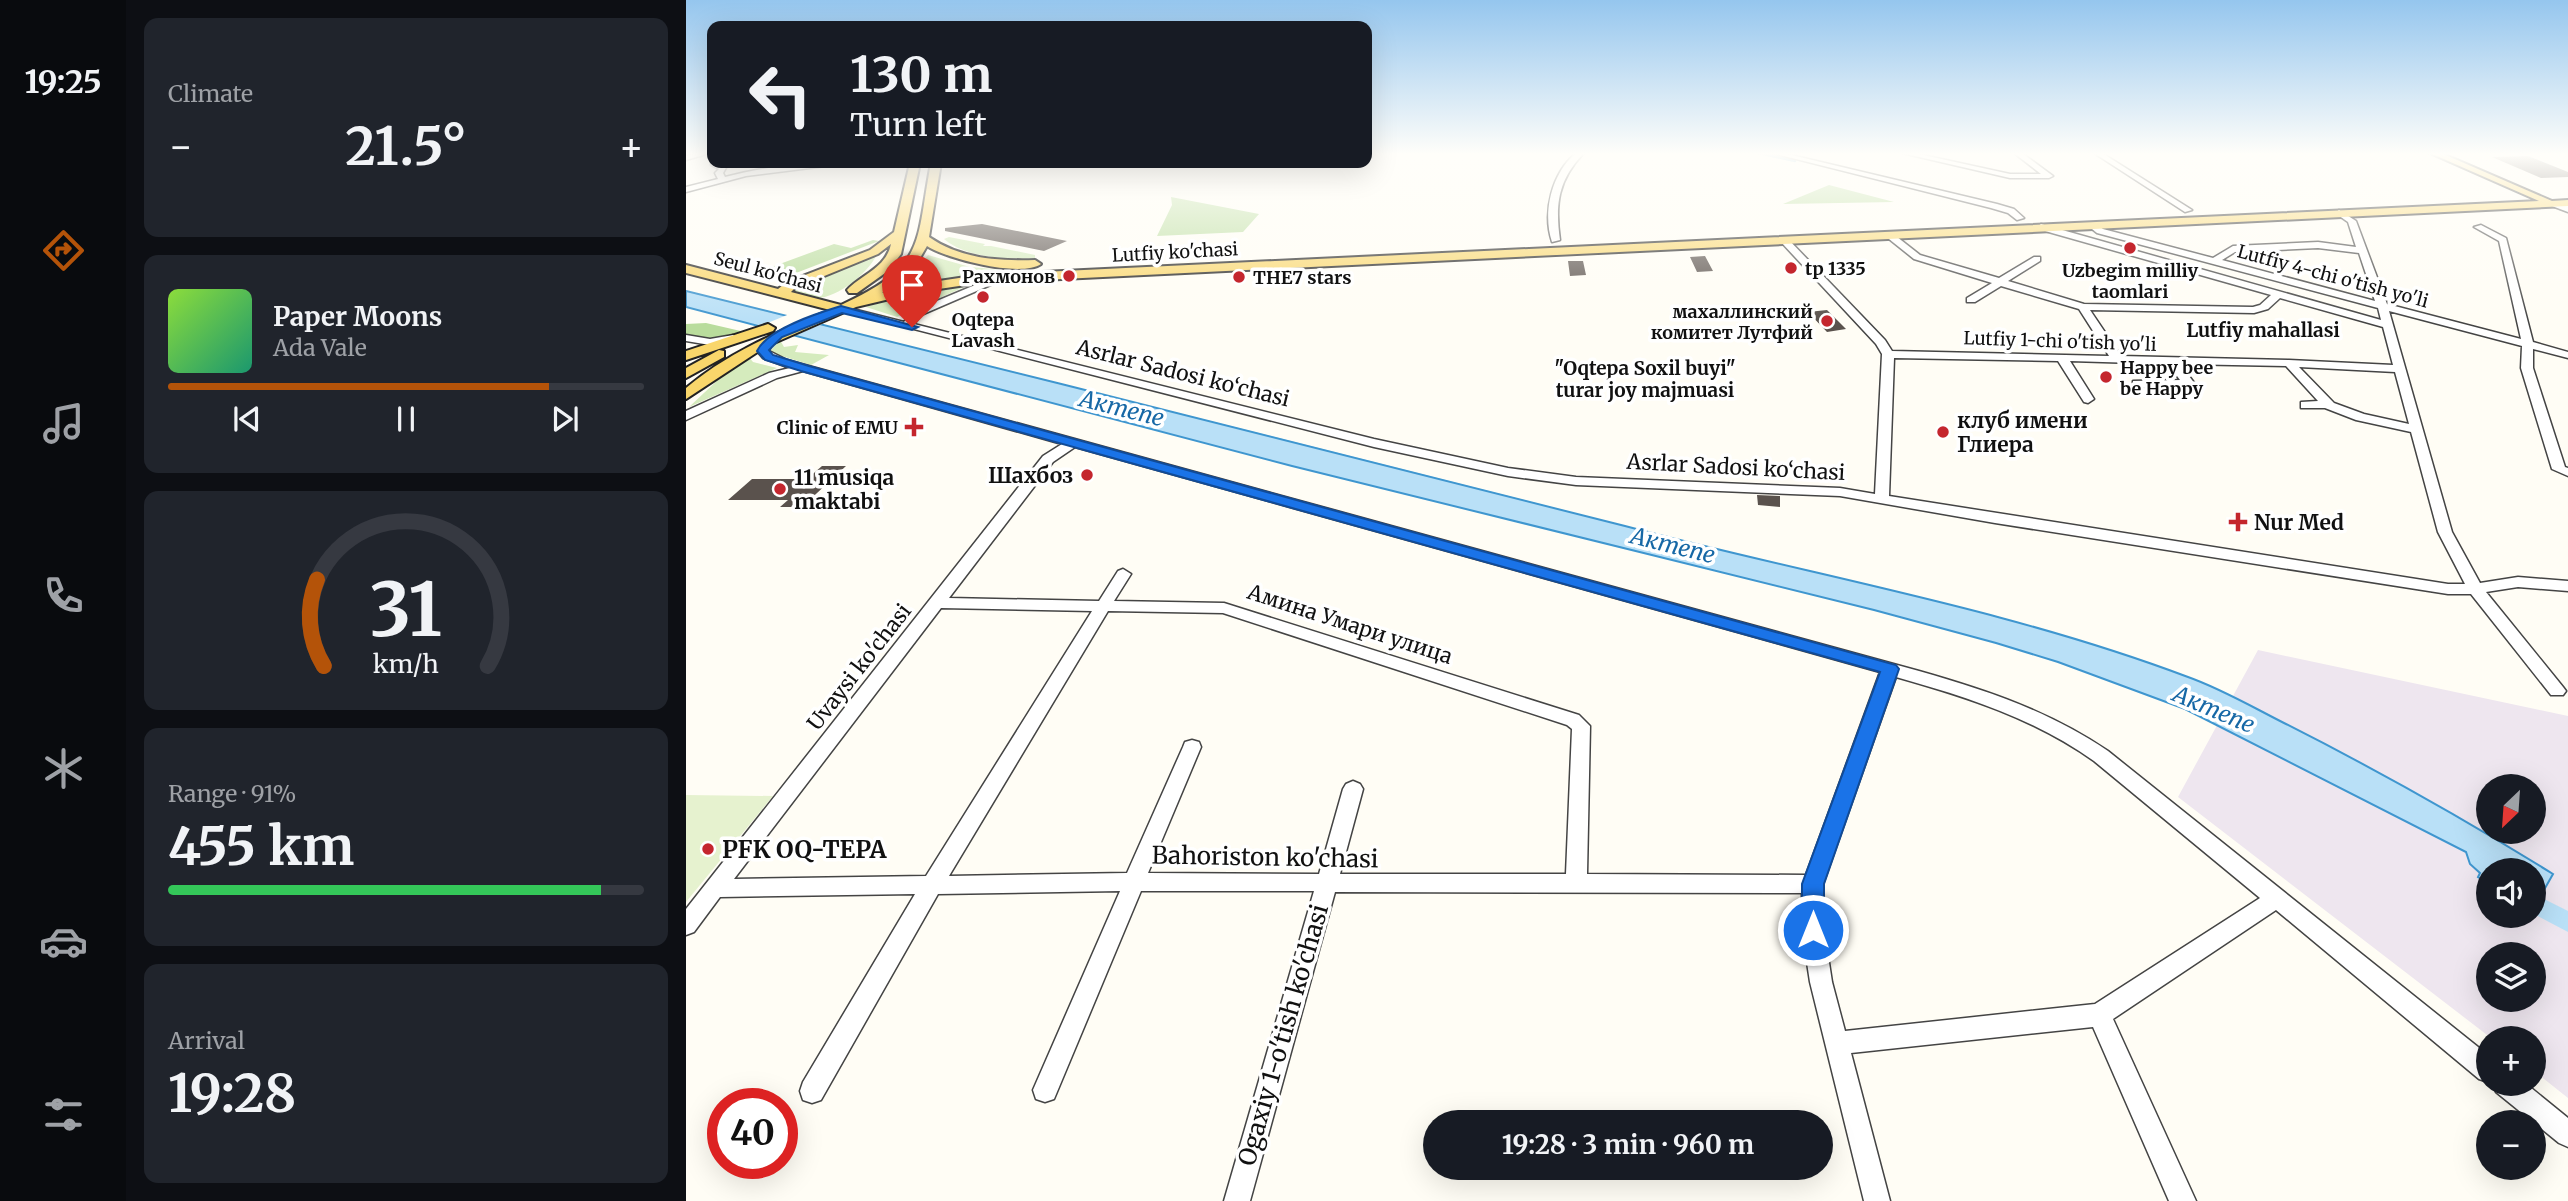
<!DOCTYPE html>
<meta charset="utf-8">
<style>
body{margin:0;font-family:Merriweather,serif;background:#20242c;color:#f1f3f6;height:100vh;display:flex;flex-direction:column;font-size:26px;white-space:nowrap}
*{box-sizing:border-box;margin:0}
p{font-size:23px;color:#9ea1a6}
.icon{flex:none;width:38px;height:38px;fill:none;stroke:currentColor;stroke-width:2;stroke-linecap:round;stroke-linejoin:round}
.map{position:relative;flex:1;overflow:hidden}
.sheet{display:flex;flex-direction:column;gap:18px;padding:18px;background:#0d0f14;width:560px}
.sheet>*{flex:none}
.top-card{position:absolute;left:21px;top:21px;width:665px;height:147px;border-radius:14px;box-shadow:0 7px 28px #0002;background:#171b24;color:#f1f3f6;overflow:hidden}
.needle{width:46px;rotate:205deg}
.tools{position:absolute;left:1790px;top:774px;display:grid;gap:14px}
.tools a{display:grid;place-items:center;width:70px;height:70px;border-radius:50%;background:#171b24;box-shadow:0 7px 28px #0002;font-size:35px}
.speed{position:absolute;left:21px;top:1088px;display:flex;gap:14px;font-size:35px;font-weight:700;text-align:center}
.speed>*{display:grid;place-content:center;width:91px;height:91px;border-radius:50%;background:#171b24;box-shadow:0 7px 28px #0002;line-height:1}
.speed .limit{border:10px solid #d22;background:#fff;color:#111}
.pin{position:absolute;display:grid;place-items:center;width:60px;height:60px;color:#fff;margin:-72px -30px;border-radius:50% 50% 50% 0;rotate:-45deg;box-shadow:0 0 7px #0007}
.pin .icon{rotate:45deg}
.me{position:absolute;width:77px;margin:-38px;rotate:0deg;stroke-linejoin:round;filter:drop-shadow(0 0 5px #0008)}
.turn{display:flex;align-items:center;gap:24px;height:147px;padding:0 28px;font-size:32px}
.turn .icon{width:91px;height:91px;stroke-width:2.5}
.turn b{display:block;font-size:49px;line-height:60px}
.big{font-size:52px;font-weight:700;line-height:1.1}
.sheet .tile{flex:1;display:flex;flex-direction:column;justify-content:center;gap:10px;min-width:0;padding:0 24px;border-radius:14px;background:#20242c}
.sheet .dial{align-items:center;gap:0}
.dial svg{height:182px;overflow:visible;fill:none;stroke:#363941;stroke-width:7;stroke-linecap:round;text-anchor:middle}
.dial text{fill:#f1f3f6;stroke:none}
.song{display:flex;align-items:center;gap:21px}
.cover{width:84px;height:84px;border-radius:10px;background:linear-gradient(135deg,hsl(90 70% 55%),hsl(160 70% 35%))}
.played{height:7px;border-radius:4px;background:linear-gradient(90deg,#b45309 80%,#363941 80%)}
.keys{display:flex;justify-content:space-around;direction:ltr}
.heat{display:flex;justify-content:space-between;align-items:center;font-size:38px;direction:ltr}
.charge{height:10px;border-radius:5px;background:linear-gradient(90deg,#34c759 91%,#363941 0)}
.trip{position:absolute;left:737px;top:1110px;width:410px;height:70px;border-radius:35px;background:#171b24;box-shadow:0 7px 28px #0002;font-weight:700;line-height:70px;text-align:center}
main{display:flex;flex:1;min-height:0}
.tab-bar{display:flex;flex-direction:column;width:126px;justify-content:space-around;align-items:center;background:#090b0e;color:#9ea1a6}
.tab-bar .icon{width:49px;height:49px}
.tab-bar .selected{color:#b45309}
.tab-bar b{font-size:32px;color:#f1f3f6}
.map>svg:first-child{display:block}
</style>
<main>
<nav class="tab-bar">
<b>19:25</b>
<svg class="icon selected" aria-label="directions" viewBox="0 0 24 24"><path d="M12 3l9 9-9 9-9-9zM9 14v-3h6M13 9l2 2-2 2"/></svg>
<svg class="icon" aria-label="music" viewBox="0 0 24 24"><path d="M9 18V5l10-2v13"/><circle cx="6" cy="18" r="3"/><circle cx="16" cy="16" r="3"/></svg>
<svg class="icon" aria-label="phone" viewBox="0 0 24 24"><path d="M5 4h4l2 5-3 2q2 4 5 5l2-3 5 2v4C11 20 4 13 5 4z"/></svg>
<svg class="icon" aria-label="climate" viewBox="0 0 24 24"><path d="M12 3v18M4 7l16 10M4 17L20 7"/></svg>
<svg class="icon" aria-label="car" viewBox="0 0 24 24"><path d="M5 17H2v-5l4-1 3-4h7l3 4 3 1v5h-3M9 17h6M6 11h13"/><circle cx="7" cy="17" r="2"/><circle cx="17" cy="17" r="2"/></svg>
<svg class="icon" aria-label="filters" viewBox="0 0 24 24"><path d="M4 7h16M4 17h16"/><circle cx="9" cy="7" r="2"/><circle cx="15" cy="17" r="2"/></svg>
</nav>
<section class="sheet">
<div class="tile"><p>Climate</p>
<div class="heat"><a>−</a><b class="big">21.5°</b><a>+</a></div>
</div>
<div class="tile">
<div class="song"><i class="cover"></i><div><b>Paper Moons</b><p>Ada Vale</p></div></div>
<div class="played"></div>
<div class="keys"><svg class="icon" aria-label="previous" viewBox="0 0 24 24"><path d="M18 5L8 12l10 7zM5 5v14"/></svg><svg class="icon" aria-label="pause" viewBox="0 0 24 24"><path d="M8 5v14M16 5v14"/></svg><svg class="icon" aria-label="next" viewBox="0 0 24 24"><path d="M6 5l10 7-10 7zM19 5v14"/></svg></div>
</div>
<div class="tile dial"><svg viewBox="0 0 100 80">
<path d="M14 69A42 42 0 1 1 86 69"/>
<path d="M14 69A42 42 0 0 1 11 31" stroke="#b45309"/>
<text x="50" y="56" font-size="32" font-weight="700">31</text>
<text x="50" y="72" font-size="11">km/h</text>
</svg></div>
<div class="tile"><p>Range · 91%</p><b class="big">455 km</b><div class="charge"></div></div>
<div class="tile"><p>Arrival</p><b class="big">19:28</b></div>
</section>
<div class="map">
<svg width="1882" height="1201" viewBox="0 0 1882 1201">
<rect width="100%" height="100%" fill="#fffdf5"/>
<path fill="#eee6ef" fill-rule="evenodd" d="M1572 650 1882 716V1098L1848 1071V1038H1805L1492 797ZM1802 786H1848V831H1802ZM1802 870H1848V915H1802ZM1802 954H1848V999H1802Z"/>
<path fill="#d5ebbd" d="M263 237 299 244 297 246H305L349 255V258C322 260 280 258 258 239Z
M242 255 284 267 332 271 257 280 200 292 228 272Z
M190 256C181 274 152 297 132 298 124 298 112 294 105 291Z
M287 283 211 317 180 307 221 295Z
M94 340 98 347 112 345 109 352 143 355 125 365 86 353 85 350Z
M63 357 67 362 91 368 3 407 34 378Z"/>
<path fill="#b9dc9c" d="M1143 185 1208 202 1097 204Z
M485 197 573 214 557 232 471 236 486 205Z
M187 240 193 241 97 278 72 272 148 244 165 248Z
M20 323 59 332 28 340 0 335V324Z"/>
<path fill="#e6f2cf" d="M0 795 87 796 0 902Z"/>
<path fill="#b9e0f7" stroke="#3f96cf" stroke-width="2" d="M0 291C313 369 627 445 939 526 1128 576 1319 608 1502 677 1536 689 1568 708 1600 724 1691 770 1780 820 1867 874L1858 890 1848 885V870H1802V883L1792 877 1794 873 1784 864 1780 852 1499 709 1372 662 1310 643 1188 610 606 466 0 307Z"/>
<path fill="#fffdf5" d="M106 313 141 322 105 337 69 328Z"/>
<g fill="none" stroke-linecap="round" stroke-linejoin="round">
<path stroke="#3f96cf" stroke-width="2.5" d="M1072 153 1109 161"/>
<path fill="#b9e0f7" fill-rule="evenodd" d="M1848 894 1882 911V932L1848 914Z"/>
</g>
<path fill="#5a524d" d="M1842 156 1882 172V177L1855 178 1806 157Z
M296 224 381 241 358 251 259 231V228Z
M1019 256 1027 271 1011 272 1004 257Z
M882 261H897L900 275 884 276Z
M1141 310 1160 329 1141 332 1122 312Z
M136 466H160L116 507H94L102 500H42L66 479H121Z
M1071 495 1094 496V507L1072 505Z"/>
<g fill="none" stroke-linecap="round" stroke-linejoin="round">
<g stroke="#444" stroke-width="3">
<path id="minor" d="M13 153H24L0 160V156Z
M890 153H898C872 180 869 204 874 240L866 242C856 212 866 173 890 153Z
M1086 153H1097L1311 204 1328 209 1338 218 1331 220 1322 213 1305 208Z
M1216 153H1228L1324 174H1355L1328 153H1336L1367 176 1363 178H1324Z
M1408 153H1416L1506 210 1499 212Z
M25 161 41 166 37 173 39 177C78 167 124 161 164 163L60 176 0 192V187L32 179 29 173 33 169 25 165Z
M1869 201 1882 206V212L1866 206 1865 204Z
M1653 210 1670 221 1701 304 1835 339 1813 241 1788 227 1795 225 1820 238 1847 342 1882 352V358L1847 349V368L1879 467 1882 468V476L1866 469 1835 368 1836 346 1703 311 1766 532 1794 583 1832 577 1882 581V591L1832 587 1800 592 1877 687 1880 691 1877 695H1865L1785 594H1762L1309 523 1154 496 890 485 822 476 688 447 150 309 155 306 218 322 227 311 313 275 316 276V280L235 315 228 324 688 439 822 468 890 477 1154 488 1189 494 1196 354 1190 344 1095 242V238H1101L1199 340 1206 351 1423 356 1393 309 1315 286 1289 302H1281V298L1306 283 1228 259 1198 235 1206 233 1234 255 1313 278 1348 257H1354V261L1322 281 1398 304 1567 307 1574 305 1585 295 1352 229 1351 227 1355 224 1695 320 1692 308 1411 233 1401 225 1408 223 1417 229 1527 258 1547 246 1632 242 1670 247 1662 222 1649 213ZM1632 248 1673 253 1689 301 1536 260 1549 252ZM1594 298 1697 327 1707 365 1603 360 1435 356 1404 310 1568 313 1582 309ZM1208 358 1372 361 1398 402 1402 403 1408 399 1384 361 1482 364 1494 380 1447 381V385L1451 387H1507L1509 384 1494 364 1600 366 1632 401 1615 402V408H1639L1670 420 1725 432 1752 532 1779 584H1762L1203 496ZM1613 367 1709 372 1723 424 1678 414 1648 403Z
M93 332 98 335 85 346 83 351 101 360 1233 671C1300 690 1363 711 1422 751L1802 1055V1082L1793 1079 1590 910 1427 1019 1510 1201H1483L1407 1027 1165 1053 1204 1201H1178L1124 982 1116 930V893L649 892 564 1201H538L628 891H455L368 1099 359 1102 350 1099 347 1090 434 891 252 894 135 1100 126 1103 117 1100 114 1091 117 1082 229 894 34 897 8 932 0 935V909L357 456 376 444 117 371 91 378 0 420V411L83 373 104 368 77 358 71 351 76 342ZM389 447 1194 672 1120 875 901 874 904 726 893 715 538 603 428 601 445 574 437 569 432 571 413 601 263 598 367 462ZM255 608 406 611 240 876 48 879ZM422 611 537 613 881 725 886 729 880 874H654L677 789 674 784 667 781 660 784 657 789 633 874 462 873 515 747 513 742 506 740 499 742 497 747 441 873 263 876ZM1210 677C1281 697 1347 718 1408 761L1574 898 1409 1004 1159 1031 1146 982 1138 930 1137 884Z
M0 335 24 339 47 335 52 338 24 345 0 341Z
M1807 1083H1839L1882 1118V1147L1873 1143 1810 1092Z"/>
</g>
<g stroke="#222" stroke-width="4">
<path id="major" d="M1744 153H1755L1866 201 1882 200V206L293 283 233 292 170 307 79 347 0 399V388C44 351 92 332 144 310L0 273V265L92 289 101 282 184 250 208 232 224 163H234L215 254 202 271 171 293H163L161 290C176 274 200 268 205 244L192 254 109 288 105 292 155 305C241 265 229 246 245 163H255L243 237C275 259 312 261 349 260L355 264C335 278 261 259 241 246L227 270 196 293 233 284 293 275 1853 201Z
M82 324 89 328 87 331 0 360V351Z
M33 350 38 351V357L0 378V368Z"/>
</g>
<use href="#minor" fill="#fff" fill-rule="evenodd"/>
<use href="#major" fill="#f9d66b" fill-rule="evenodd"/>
</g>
<linearGradient id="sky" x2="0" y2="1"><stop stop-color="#95c6ee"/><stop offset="0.48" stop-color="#fffefa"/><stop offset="1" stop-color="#fffefa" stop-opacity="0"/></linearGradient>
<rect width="1882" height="321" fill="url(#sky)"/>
<path fill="#1a73e8" stroke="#114b97" stroke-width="2" d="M155 306 232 327 226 330 156 313 96 337 83 350 87 355 123 366 1210 665 1213 669 1138 884V930L1135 937 1127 940 1119 937 1116 930V884L1194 672 115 371 79 360 71 351C81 329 132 313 155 306Z"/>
<g fill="#c4262e" stroke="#fff" stroke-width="2.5">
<circle cx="1444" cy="248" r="7"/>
<circle cx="1105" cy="268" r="7"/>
<circle cx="383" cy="276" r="7"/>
<circle cx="553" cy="277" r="7"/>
<circle cx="297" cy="297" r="7"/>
<circle cx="1141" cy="321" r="7"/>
<circle cx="1420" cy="377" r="7"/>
<path d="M224.5 416.5h7v7h7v7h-7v7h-7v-7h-7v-7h7z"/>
<circle cx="1257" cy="432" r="7"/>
<circle cx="401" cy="475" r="7"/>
<circle cx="94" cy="489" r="7"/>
<path d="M1548.5 511.5h7v7h7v7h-7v7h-7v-7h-7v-7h7z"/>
<circle cx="22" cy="849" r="7"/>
</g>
<g text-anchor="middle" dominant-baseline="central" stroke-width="7" stroke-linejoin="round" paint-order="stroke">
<g font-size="18" fill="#111" stroke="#fff">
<text transform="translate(489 252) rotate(-3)">Lutfiy ko'chasi</text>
<text transform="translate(82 272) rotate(15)">Seul ko'chasi</text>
<text transform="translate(1647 276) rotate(15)">Lutfiy 4-chi o'tish yo'li</text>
<text transform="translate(1374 341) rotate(2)">Lutfiy 1-chi o'tish yo'li</text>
</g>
<g font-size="18" font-weight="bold" fill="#111" stroke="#fff" text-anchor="start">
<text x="1119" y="268">tp 1335</text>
<text x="1444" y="270" text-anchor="middle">Uzbegim milliy<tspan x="1444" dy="21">taomlari</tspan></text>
<text x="369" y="276" text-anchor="end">Рахмонов</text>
<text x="567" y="277">THE7 stars</text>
<text x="1127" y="311" text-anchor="end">махаллинский<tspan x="1127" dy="21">комитет Лутфий</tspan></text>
<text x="297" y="319" text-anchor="middle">Oqtepa<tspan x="297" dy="21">Lavash</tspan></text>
<text x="1434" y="367">Happy bee<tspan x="1434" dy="21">be Happy</tspan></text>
<text x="212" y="427" text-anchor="end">Clinic of EMU</text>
</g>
<g font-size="19" font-weight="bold" fill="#111" stroke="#fff">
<text x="1577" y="330">Lutfiy mahallasi</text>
<text x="959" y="368">"Oqtepa Soxil buyi"<tspan x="959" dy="22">turar joy majmuasi</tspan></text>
</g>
<g font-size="21" fill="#111" stroke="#fff">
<text transform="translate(497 373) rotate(14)">Asrlar Sadosi ko‘chasi</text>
<text transform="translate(1050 467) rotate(3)">Asrlar Sadosi ko‘chasi</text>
<text transform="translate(664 624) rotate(18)">Амина Умари улица</text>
<text transform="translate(173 667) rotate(-52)">Uvaysi ko'chasi</text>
</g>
<g font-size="21" font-weight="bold" fill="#111" stroke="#fff" text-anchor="start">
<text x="1271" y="420">клуб имени<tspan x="1271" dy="24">Глиера</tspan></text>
<text x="387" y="475" text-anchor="end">Шахбоз</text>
<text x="108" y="477">11 musiqa<tspan x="108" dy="24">maktabi</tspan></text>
<text x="1568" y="522">Nur Med</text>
</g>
<g font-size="23" font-style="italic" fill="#1768a6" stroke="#fff">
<text transform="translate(436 408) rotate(14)">Актепе</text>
<text transform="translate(987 545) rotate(14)">Актепе</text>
<text transform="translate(1528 709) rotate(23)">Актепе</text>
</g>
<g font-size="24" font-weight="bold" fill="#111" stroke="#fff" text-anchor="start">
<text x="36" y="849">PFK OQ-TEPA</text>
</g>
<g font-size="24" fill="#111" stroke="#fff">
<text transform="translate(579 857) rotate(1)">Bahoriston ko'chasi</text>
<text transform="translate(597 1035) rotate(-74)">Ogaxiy 1-o'tish ko'chasi</text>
</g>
</g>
</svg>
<div class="tools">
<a><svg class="needle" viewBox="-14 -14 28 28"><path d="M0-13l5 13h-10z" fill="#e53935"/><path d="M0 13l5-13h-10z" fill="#9ea1a6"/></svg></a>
<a><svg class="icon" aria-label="sound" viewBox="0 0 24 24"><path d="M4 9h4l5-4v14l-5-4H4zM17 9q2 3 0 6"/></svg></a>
<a><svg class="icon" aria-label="layers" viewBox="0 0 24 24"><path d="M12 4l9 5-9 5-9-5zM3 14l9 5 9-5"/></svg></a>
<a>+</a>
<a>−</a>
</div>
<div class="speed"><div class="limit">40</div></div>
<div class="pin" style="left:226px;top:327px;background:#d93025"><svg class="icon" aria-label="arrive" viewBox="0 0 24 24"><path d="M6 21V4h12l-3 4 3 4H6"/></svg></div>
<svg class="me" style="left:1127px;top:930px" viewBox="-20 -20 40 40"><circle r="17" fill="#1a73e8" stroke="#fff" stroke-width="3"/><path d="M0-11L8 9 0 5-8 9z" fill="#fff"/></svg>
<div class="trip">19:28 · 3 min · 960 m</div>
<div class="top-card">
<div class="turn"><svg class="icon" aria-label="left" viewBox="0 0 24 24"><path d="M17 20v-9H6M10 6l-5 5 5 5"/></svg><div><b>130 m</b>Turn left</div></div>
</div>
</div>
</main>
